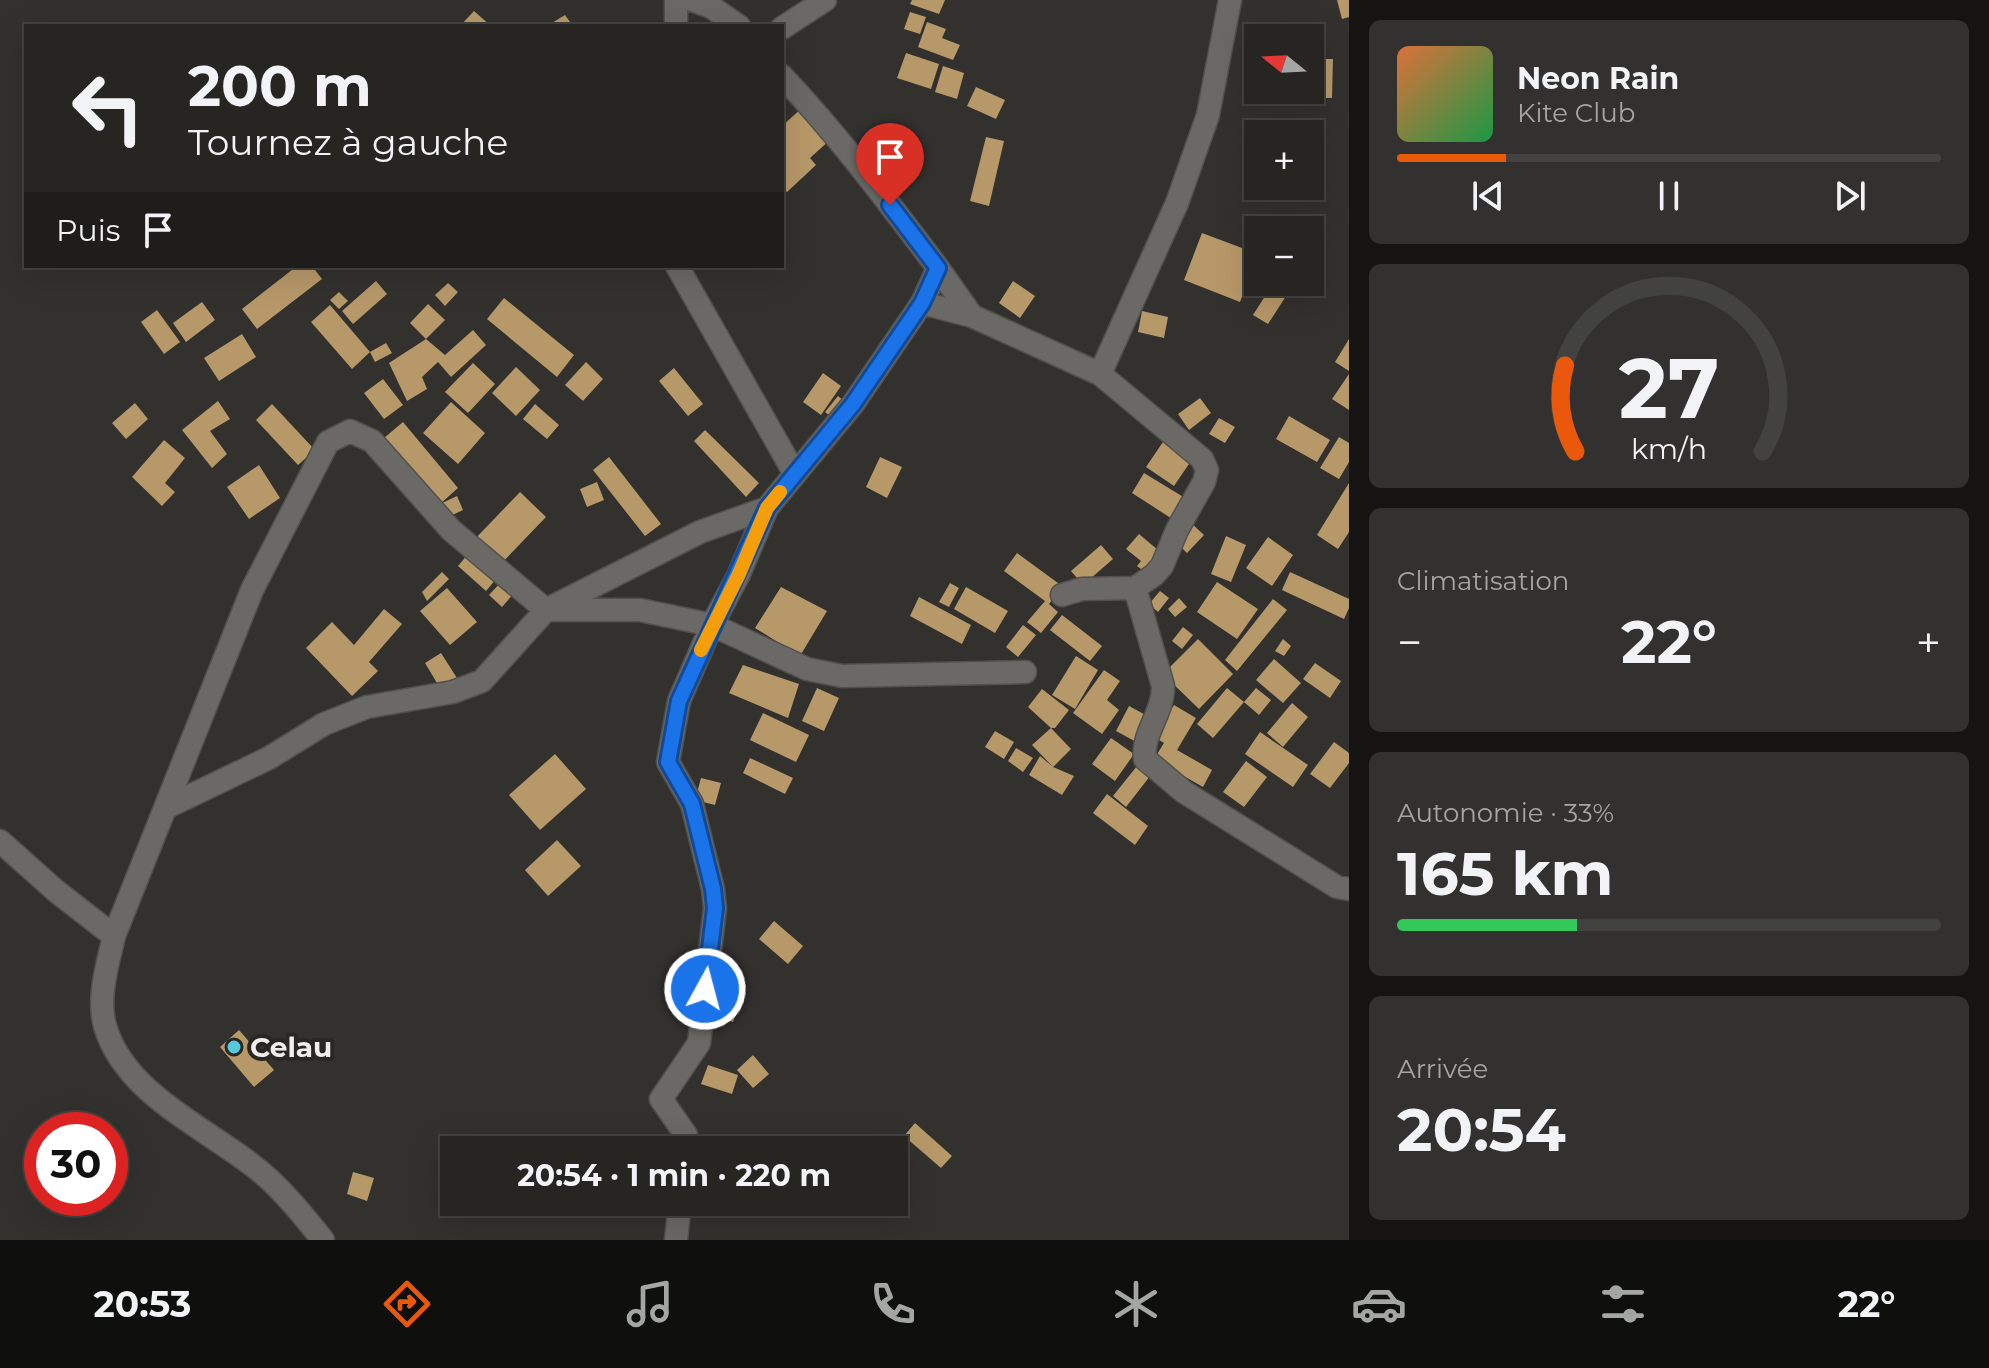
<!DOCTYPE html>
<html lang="fr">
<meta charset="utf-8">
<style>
body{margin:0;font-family:Montserrat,sans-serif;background:#32312f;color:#f1f3f6;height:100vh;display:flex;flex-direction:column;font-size:30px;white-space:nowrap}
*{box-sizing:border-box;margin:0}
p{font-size:26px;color:#a4a5a5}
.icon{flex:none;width:44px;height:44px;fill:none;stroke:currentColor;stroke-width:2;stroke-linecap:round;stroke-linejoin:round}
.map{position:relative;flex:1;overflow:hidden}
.sheet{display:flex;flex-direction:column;gap:20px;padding:20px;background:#151413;width:640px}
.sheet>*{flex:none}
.guide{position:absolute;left:24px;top:24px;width:760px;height:244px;border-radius:0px;box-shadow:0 8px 32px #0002,0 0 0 2px #424240;background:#262522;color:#f1f3f6;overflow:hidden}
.needle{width:52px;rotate:288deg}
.controls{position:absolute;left:1244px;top:24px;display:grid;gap:16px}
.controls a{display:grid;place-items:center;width:80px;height:80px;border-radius:0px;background:#262522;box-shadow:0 8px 32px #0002,0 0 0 2px #424240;font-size:40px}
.speed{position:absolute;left:24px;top:1112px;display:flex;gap:16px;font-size:40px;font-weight:700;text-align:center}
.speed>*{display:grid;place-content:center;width:104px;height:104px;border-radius:50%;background:#262522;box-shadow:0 8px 32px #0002,0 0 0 2px #424240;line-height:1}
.speed .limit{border:12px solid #d22;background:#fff;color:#111}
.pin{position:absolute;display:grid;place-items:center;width:68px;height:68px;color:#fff;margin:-82px -34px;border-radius:50% 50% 50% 0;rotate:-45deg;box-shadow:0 0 8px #0007}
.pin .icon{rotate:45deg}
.me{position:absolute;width:88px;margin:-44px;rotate:7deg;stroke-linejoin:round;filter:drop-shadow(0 0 6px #0008)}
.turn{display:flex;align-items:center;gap:28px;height:168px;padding:0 32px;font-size:36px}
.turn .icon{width:104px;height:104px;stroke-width:2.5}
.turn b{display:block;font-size:56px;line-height:68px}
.then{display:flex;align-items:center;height:76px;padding:0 32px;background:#0003;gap:16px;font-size:30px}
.big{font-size:60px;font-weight:700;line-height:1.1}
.sheet .widget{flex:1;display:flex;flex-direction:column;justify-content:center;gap:12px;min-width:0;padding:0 28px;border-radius:12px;background:#32312f}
.sheet .dial{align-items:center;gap:0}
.dial svg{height:208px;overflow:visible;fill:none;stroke:#424240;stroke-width:7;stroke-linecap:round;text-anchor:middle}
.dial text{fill:#f1f3f6;stroke:none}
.song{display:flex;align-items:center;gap:24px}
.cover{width:96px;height:96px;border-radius:12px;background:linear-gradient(135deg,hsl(20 70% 55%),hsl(140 70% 35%))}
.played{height:8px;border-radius:4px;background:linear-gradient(90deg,#ea580c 20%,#424240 20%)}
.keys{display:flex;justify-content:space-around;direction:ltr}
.heat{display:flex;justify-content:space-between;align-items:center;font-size:44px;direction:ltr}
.charge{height:12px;border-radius:6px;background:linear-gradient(90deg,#34c759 33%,#424240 0)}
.trip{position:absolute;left:440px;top:1136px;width:468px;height:80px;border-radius:0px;background:#262522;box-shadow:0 8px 32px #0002,0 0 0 2px #424240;font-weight:700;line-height:80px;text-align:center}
.tabs{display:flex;height:128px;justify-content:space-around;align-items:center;background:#0f0f0e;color:#a4a5a5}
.tabs .icon{width:56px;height:56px}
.tabs .on{color:#ea580c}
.tabs b{font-size:36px;color:#f1f3f6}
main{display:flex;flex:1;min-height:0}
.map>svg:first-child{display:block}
</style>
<main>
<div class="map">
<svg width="1349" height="1240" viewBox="0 0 1349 1240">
<rect width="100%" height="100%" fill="#33312e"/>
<path fill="#b79869" d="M912 0H945L939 14 910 4Z
M1337 0H1349V17L1342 19Z
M474 11 491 26H460Z
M910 12 926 17 920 34 904 29Z
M565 15 573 26H547Z
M927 22 946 29 942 38 960 45 953 60 918 47Z
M906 53 939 64 931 89 897 78Z
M1310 59H1333L1332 98 1270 97V90H1310Z
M943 66 964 73 957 99 935 92Z
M976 87 1005 100 996 119 967 106Z
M802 108 831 139 810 158 816 165 787 192 782 187V132L784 130 782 126Z
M986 137 1004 141 989 206 970 201Z
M1257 143H1258V184L1248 182Z
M1202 233 1258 254 1240 302 1184 280Z
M297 266H312L322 279 257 329 242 309Z
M376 281 387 294 353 324 342 311Z
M1013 281 1035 296 1020 318 999 303Z
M1274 282H1295L1268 324 1253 315Z
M448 283 458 292 445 306 435 295Z
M339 292 348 301 339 309 330 300Z
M504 298 574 355 557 377 487 319Z
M202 302 215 320 186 342 173 323Z
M428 304 445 320 426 339 410 323Z
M330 305 370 352 352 369 311 322Z
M157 310 180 342 164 354 141 322Z
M1142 311 1168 317 1164 338 1138 332Z
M473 330 486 345 451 377 438 362 422 377 427 389 407 401 389 363 426 339 445 355Z
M242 334 256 357 219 381 204 358Z
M1349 339V371L1335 362Z
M386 343 392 353 375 362 370 352Z
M586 362 603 379 583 401 565 385Z
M473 363 495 384 468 413 445 392Z
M516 367 540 390 516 416 492 393Z
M674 368 703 404 688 416 659 381Z
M823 373 841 386 821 415 803 402Z
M1349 374V410L1332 399Z
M383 379 403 405 384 419 364 393Z
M838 396 844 401 831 417 825 412Z
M1200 398 1211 413 1189 430 1178 414Z
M218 401 230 419 210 431 227 454 212 468 182 430Z
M451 402 485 433 458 464 423 433Z
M135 403 148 419 126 439 112 423Z
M272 404 315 450 298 465 256 420Z
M535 404 559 425 547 439 523 419Z
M1289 416 1330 440 1317 462 1276 439Z
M1219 418 1235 427 1225 443 1209 434Z
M403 422 458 488 440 504 457 496 463 510 446 518 384 438Z
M705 430 759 483 746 497 694 441Z
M1339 437 1349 443V462L1339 479 1320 468Z
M1165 439 1193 458 1174 486 1146 467Z
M164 440 185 458 165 483 175 492 162 506 132 477Z
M609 457 661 524 645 536 593 470Z
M880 457 902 467 887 498 866 487Z
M259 465 280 498 249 519 227 487Z
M1144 473 1190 501 1177 522 1132 493Z
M597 482 604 500 587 507 580 489Z
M1349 483V532L1338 549 1317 535Z
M520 492 546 517 498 567 472 542Z
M1190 522 1204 535 1187 553 1173 539Z
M1139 534 1165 556 1149 575 1137 566 1141 561 1126 549Z
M1226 536 1246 545 1231 582 1211 574Z
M1268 537 1293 555 1272 586 1246 568Z
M1101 545 1113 559 1083 585 1071 571Z
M1017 553 1062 586 1049 604 1058 612 1041 633 1027 622 1045 601 1004 571Z
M468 554 496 579 486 591 458 566Z
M442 572 449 579 427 601 422 592Z
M1290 572 1349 599V608L1344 619 1282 590Z
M503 580 515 592 502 607 489 595Z
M1217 582 1258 609 1237 639 1197 612Z
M950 583 959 588 949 607 939 602Z
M781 587 827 611 800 656 755 628Z
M966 587 1008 611 995 633 954 609Z
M447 588 477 622 450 645 420 611Z
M1160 591 1169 598 1158 612 1149 604Z
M919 597 971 625 962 644 910 616Z
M1179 598 1187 607 1175 617 1168 609Z
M1273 599 1287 610 1237 671 1225 660Z
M384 609 402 624 369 662 378 671 352 696 306 648 332 622 354 645Z
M1062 615 1102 646 1090 661 1050 630Z
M1023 625 1036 635 1018 657 1006 647Z
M1183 627 1193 635 1182 649 1172 641Z
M1198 639 1233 674 1199 709 1163 674Z
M1283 639 1291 646 1284 656 1275 651Z
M441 653 457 678 440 688 425 663Z
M1076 656 1098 670 1075 709 1052 695Z
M1274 659 1301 683 1283 703 1256 680Z
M1315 663 1341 681 1330 698 1303 679Z
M743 665 799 684 788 718 729 693Z
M1104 670 1120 681 1107 700 1119 710 1102 734 1073 713Z
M817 688 839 698 824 731 802 721Z
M1227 688 1244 702 1213 738 1197 724Z
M1256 688 1271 700 1259 715 1244 702Z
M1042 689 1069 710 1055 728H1051L1028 707Z
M1292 703 1308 717 1283 747 1267 733Z
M1174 705 1196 718 1177 750 1212 770 1203 787 1154 759 1164 743 1154 737Z
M1129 706 1153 719 1140 744 1116 731Z
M763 713 809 735 796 762 750 740Z
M1051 728 1071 749 1053 767 1074 776 1062 795 1029 775 1040 756 1053 767 1032 745Z
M995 731 1014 742 1004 759 985 747Z
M1260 732 1308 765 1293 787 1245 754Z
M1111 738 1134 754 1115 781 1092 764Z
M1334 742 1349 753V763L1330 788 1310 774Z
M1016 748 1033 758 1023 772 1008 761Z
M555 754 586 789 540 830 509 795Z
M750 758 793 778 785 794 743 773Z
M1141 761 1154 771 1126 807 1113 796Z
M1246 761 1267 777 1244 807 1223 792Z
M701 778 721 783 715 805 695 800Z
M1107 794 1148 826 1135 845 1093 813Z
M557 840 581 866 548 896 525 870Z
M774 921 803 946 788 964 759 939Z
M722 994 741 1000 733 1022 715 1015Z
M239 1030 274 1070 254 1087 220 1047Z
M753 1055 769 1074 753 1088 737 1070Z
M708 1065 738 1075 732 1094 701 1084Z
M915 1123 952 1156 941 1168 904 1136Z
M353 1172 374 1178 367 1201 347 1194Z"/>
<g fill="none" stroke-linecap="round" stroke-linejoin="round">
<g stroke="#52504e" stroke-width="25">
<path id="street" d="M692 0 711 7 739 26
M676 26V0
M782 28 825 0
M782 76C839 136 888 202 938 268
M677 266 795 474
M922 303 938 268 972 316
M1100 374 1177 203 1208 115 1230 0
M1135 588 1163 686C1164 712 1141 735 1145 759L1184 792 1337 887 1349 889
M1025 672 842 676 807 669 712 625 739 574 767 508 853 404 922 303 972 316 1100 374 1202 459 1207 470 1204 482 1177 530 1162 566 1154 575 1135 588 1082 589 1062 595
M167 807 269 758 324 724 367 707 453 692 482 681 546 610H640L712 625 679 701 668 762 692 804 713 889 715 908 699 1043 661 1099 686 1135V1150
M0 841 56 891 114 936
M323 1240C302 1214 279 1185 252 1165 202 1126 124 1092 105 1026 97 997 108 963 114 936L252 590 328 442 350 431 372 441 451 530 546 610 700 532 767 508
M676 1240 680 1202"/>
</g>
<use href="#street" stroke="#6b6966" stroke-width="22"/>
</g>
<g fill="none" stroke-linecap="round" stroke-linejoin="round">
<g stroke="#114b97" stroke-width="20">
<path id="route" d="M705 989 715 908 713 889 692 804 668 762 679 701 767 508 853 404 922 303 938 268 890 205"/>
</g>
<use href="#route" stroke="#1a73e8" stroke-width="14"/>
<path stroke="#f59e0b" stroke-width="14" d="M701 650 739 574 767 508 780 492"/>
</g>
<circle fill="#55cadf" stroke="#292724" stroke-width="3" cx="234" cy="1047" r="8"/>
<g text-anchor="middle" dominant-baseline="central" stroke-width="8" stroke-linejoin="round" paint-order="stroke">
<g font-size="28" font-weight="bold" fill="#f0eeed" stroke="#292724" text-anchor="start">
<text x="250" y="1047">Celau</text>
</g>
</g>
</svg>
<div class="controls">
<a><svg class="needle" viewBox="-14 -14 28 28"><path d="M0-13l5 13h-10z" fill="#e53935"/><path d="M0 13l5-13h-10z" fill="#a4a5a5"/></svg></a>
<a>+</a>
<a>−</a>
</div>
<div class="speed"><div class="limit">30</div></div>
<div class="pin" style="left:890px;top:205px;background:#d93025"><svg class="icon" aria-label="arrive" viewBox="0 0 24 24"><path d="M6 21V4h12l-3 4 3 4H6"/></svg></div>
<svg class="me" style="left:705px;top:989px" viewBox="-20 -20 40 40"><circle r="17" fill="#1a73e8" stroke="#fff" stroke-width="3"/><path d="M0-11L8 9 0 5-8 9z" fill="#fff"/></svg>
<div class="trip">20:54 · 1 min · 220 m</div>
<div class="guide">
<div class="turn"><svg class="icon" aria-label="left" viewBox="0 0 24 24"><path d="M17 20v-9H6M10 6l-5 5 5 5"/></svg><div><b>200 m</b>Tournez à gauche</div></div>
<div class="then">Puis<svg class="icon" aria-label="arrive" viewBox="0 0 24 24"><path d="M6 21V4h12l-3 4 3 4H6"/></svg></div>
</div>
</div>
<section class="sheet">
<div class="widget">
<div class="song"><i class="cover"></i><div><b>Neon Rain</b><p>Kite Club</p></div></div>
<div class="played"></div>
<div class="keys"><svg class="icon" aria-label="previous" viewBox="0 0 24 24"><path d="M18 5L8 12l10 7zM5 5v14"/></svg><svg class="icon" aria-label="pause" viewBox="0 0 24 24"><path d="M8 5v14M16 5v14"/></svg><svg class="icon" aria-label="next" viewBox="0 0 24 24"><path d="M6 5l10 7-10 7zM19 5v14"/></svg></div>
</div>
<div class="widget dial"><svg viewBox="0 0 100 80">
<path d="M14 69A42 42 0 1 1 86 69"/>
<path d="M14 69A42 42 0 0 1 10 36" stroke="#ea580c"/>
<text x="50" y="56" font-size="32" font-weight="700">27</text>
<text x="50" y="72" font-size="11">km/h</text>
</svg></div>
<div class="widget"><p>Climatisation</p>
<div class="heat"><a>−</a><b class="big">22°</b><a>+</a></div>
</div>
<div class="widget"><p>Autonomie · 33%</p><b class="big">165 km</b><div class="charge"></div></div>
<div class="widget"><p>Arrivée</p><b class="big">20:54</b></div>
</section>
</main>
<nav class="tabs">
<b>20:53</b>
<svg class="icon on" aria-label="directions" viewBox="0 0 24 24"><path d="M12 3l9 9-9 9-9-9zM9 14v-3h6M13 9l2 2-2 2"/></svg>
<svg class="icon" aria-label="music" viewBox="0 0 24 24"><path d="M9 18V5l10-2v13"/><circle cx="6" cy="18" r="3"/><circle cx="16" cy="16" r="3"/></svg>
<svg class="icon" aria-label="phone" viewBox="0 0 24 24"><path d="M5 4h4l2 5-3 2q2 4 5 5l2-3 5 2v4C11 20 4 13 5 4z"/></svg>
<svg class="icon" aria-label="climate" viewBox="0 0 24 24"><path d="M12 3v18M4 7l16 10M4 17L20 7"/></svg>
<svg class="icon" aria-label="car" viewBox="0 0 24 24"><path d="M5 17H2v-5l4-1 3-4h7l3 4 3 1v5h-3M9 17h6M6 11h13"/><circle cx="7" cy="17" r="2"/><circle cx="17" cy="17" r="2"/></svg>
<svg class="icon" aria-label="filters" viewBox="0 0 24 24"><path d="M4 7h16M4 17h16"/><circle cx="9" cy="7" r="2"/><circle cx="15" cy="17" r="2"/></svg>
<b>22°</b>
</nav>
